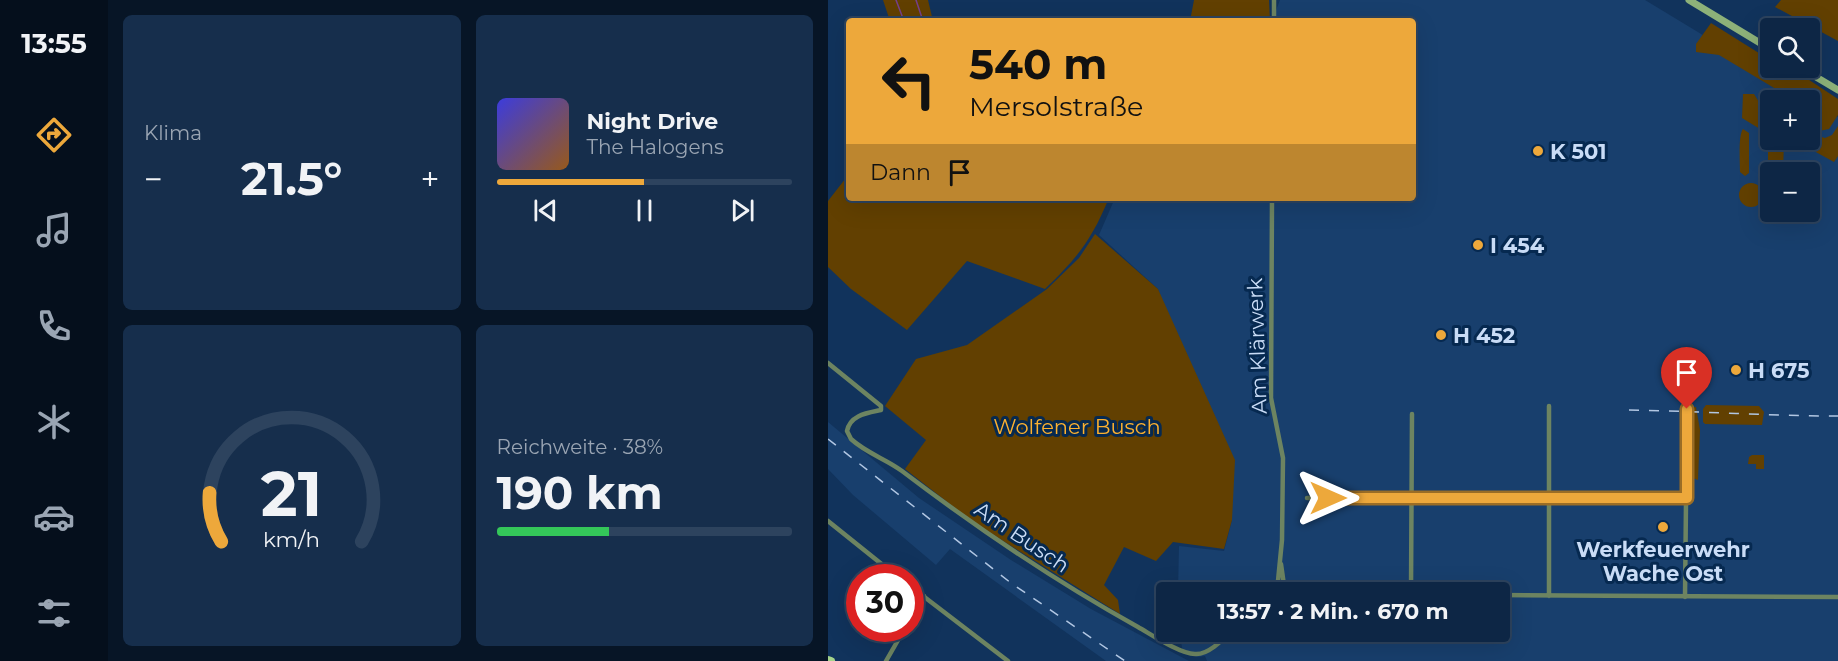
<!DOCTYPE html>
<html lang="de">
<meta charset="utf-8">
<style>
body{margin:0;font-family:Montserrat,sans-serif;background:#162e4c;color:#f1f3f6;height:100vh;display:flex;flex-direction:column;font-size:22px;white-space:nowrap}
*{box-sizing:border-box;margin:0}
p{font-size:20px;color:#9aa5b3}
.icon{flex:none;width:33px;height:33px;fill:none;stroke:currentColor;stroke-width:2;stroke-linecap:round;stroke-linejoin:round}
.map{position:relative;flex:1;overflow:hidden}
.drawer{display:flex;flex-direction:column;gap:15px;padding:15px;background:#071526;width:720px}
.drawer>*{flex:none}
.guide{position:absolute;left:18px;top:18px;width:570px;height:183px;border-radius:6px;box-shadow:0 6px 24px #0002,0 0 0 2px #2d435e;background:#eda83b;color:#111;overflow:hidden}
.controls{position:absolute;left:932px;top:18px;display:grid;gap:12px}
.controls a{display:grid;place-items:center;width:60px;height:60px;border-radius:6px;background:#0d2645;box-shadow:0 6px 24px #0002,0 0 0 2px #2d435e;font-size:30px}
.speed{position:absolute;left:18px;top:564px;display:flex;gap:12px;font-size:30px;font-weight:700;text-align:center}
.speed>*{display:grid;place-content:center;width:78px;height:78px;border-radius:50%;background:#0d2645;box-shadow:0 6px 24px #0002,0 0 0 2px #2d435e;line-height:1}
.speed .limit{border:9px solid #d22;background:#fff;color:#111}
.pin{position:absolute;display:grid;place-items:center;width:51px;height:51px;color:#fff;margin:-62px -26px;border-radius:50% 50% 50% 0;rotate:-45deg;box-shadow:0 0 6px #0007}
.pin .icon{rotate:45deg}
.me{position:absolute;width:66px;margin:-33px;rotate:90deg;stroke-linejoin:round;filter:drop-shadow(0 0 4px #0008)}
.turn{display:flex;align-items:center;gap:21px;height:126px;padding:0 24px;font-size:27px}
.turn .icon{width:78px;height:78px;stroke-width:2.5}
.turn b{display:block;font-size:42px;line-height:51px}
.then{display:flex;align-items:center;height:57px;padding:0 24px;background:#0003;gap:12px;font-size:22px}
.big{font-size:45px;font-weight:700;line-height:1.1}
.drawer .tile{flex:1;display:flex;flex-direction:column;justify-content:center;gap:9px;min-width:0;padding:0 21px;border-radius:9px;background:#162e4c}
.drawer .dial{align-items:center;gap:0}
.dial svg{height:156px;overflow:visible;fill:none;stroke:#2d435e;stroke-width:7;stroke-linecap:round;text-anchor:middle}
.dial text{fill:#f1f3f6;stroke:none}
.song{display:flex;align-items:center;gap:18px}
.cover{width:72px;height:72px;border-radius:9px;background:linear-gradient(135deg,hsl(240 70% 55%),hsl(30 70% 35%))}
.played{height:6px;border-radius:3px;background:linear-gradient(90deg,#eda83b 50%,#2d435e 50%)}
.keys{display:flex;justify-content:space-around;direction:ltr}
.heat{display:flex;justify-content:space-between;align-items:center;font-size:33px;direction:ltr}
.charge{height:9px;border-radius:4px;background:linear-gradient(90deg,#34c759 38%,#2d435e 0)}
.drawer .tiles{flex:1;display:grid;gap:15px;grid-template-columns:repeat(2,1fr)}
.trip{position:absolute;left:328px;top:582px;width:354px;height:60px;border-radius:6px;background:#0d2645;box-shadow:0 6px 24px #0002,0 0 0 2px #2d435e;font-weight:700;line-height:60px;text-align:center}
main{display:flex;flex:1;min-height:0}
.dock{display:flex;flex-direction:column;width:108px;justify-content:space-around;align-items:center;background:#050f1c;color:#9aa5b3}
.dock .icon{width:42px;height:42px}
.dock .current{color:#eda83b}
.dock b{font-size:27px;color:#f1f3f6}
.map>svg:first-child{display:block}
</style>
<main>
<nav class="dock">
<b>13:55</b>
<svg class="icon current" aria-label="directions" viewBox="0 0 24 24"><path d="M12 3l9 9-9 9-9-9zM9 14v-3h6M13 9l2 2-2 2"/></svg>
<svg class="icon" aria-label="music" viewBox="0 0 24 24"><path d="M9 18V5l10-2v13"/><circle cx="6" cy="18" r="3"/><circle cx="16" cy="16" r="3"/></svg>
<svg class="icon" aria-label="phone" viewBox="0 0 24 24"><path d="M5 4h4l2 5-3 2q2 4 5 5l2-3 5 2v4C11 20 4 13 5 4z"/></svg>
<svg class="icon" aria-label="climate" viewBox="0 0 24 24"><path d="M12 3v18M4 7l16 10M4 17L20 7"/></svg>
<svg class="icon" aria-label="car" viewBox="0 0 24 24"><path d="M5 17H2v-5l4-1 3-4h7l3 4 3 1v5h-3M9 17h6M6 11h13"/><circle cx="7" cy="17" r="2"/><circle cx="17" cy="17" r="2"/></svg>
<svg class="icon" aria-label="filters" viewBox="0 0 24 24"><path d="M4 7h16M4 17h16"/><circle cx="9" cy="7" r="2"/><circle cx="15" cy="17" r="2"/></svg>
</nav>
<section class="drawer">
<div class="tiles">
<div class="tile"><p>Klima</p>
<div class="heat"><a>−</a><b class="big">21.5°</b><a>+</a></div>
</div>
<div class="tile">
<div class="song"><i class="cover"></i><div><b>Night Drive</b><p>The Halogens</p></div></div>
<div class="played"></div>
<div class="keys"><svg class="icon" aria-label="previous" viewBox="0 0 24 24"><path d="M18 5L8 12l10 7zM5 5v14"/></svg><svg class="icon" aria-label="pause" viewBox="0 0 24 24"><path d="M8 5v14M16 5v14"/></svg><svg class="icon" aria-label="next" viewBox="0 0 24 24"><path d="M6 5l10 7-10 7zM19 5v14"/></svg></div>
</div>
<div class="tile dial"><svg viewBox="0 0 100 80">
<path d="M14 69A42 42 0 1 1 86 69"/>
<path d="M14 69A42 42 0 0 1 8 44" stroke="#eda83b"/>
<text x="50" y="56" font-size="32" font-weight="700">21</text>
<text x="50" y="72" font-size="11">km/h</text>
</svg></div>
<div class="tile"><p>Reichweite · 38%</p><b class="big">190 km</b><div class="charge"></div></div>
</div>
</section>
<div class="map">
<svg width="1010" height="661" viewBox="0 0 1010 661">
<rect width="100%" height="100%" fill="#11335c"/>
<path fill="#183f6d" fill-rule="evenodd" d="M452 0H817L1010 117V661H379L377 656 370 657 355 652 351 632H672V592H350L351 546 396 551 404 520 330 289 271 235 287 198H585V21H444ZM942 100H981V140H942ZM942 172H981V212H942Z
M0 422 91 498 183 560 263 609 361 661H278L122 549 108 565 25 495 0 469Z"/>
<path fill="#624001" d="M55 0H100L105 21H62Z
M366 0H441L442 21H362Z
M953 0H1010V41L947 7Z
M883 23 942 60V68H963L1010 99V115L1001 129 991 131 981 126V100H966L891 55 868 52V44Z
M915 94H926L931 102 942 109V140H956L955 172H942V212H952V219L940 210V139L932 129 914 118Z
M1010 126V156L1006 162 966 140H981V133L997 138 1004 135Z
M915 129 921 133V173L917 176 912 172C912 163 910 135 915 129Z
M21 174V198H281C263 241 250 257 217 289L139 261 79 330 23 289 0 267V201Z
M911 195a12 12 0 1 1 24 0a12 12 0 1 1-24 0Z
M267 234 330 289 407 460 404 520 396 549 345 542 328 561 296 547 276 585 290 600 292 614 145 522 77 469 98 440 57 406 88 359 139 345 219 289 251 258Z
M878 405 931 406 936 412 934 425 877 424 875 422V409Z
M862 407H868L872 430 870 480 862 477Z
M924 455H936V469H928V464H920L921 457Z"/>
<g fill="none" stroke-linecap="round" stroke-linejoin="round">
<path stroke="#75408b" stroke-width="1.5" d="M68 0 76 21
M88 0 95 21"/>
<path stroke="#6d8461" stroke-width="4.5" d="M446 21V0
M444 198 443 398 455 458 454 540 449 591
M0 363 53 406V410C39 413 22 415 19 431L23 439C38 453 58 459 74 471 149 528 227 581 310 627 324 635 352 654 367 654 379 655 395 641 400 632
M479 498H859
M0 521 71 578
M453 564 457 592
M82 586 180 661
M410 592H421
M583 592 584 414
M672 595 1010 597
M721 596V406
M857 597 859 407
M82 619 96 596
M58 661 77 628"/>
<path stroke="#8db179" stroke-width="7" d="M861 0 942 49
M973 68 1010 90"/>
<path stroke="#a5d48b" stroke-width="8" d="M0 660 3 661"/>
<path stroke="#b2c7e3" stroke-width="1.5" stroke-dasharray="10 10" stroke-linecap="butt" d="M801 410C871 411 940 416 1010 416
M0 439 183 583 297 661"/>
</g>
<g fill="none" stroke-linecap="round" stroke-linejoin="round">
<g stroke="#9a6d26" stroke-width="15">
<path id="route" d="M500 498H859V409"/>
</g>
<use href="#route" stroke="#eda83b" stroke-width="10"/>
</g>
<g fill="#eda83b" stroke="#062950" stroke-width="2">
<circle cx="710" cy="151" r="6"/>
<circle cx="650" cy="245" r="6"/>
<circle cx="613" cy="335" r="6"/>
<circle cx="908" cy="370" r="6"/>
<circle cx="835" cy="527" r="6"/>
</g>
<g text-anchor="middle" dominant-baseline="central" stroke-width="6" stroke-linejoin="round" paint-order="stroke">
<g font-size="21" font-weight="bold" fill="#c9dcf6" stroke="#062950" text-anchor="start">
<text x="722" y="151">K 501</text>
<text x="662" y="245">I 454</text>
<text x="625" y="335">H 452</text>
<text x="920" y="370">H 675</text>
<text x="835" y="549" text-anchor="middle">Werkfeuerwehr<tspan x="835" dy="24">Wache Ost</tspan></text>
</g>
<g font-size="21" fill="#c9dcf6" stroke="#062950">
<text transform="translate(429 346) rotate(-92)">Am Klärwerk</text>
<text transform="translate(194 537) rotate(34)">Am Busch</text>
</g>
<g font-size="21" fill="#fdb12f" stroke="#062950">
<text x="249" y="426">Wolfener Busch</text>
</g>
</g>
</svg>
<div class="controls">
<a><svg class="icon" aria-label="search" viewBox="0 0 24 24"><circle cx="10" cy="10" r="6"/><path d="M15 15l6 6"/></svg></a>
<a>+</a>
<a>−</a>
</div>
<div class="speed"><div class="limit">30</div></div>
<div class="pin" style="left:859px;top:409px;background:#d93025"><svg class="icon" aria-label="arrive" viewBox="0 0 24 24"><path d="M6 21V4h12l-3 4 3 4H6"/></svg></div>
<svg class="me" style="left:500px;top:498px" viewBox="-20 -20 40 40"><path d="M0-17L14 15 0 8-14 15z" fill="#eda83b" stroke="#fff" stroke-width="4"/></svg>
<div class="trip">13:57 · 2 Min. · 670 m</div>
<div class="guide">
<div class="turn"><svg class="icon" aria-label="left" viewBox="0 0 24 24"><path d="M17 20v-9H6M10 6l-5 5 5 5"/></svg><div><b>540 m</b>Mersolstraße</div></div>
<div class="then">Dann<svg class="icon" aria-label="arrive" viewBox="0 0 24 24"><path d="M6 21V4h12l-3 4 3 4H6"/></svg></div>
</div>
</div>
</main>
